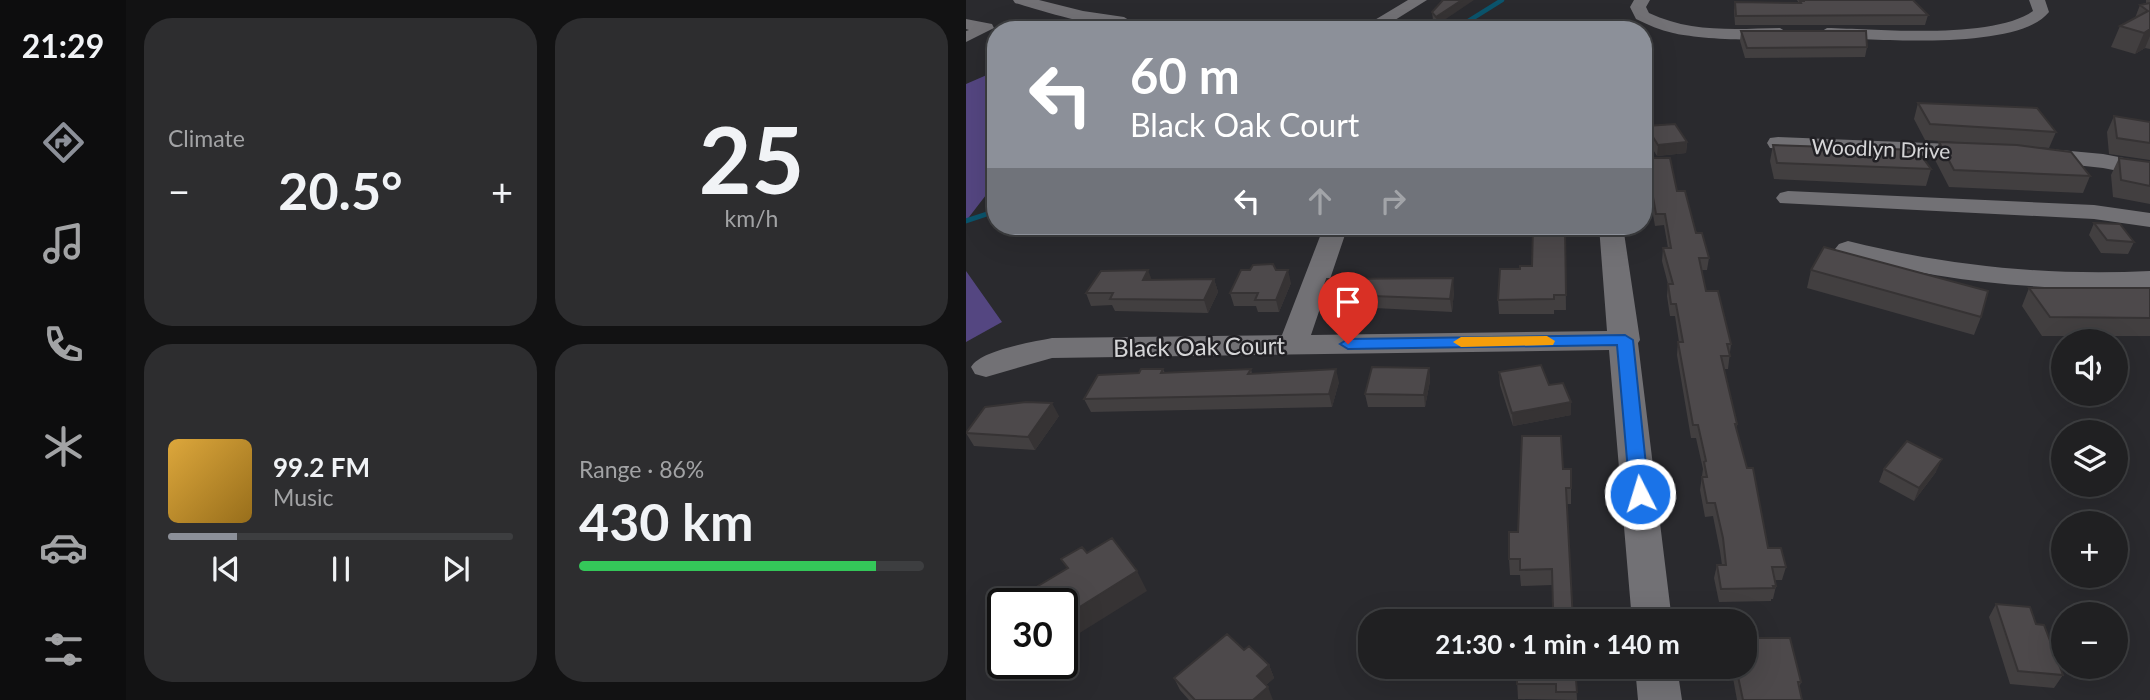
<!DOCTYPE html>
<meta charset="utf-8">
<style>
body{margin:0;font-family:Lato,sans-serif;background:#2d2d2f;color:#f1f3f6;height:100vh;display:flex;flex-direction:column;font-size:26px;white-space:nowrap}
*{box-sizing:border-box;margin:0}
p{font-size:23px;color:#a2a3a5}
.icon{flex:none;width:38px;height:38px;fill:none;stroke:currentColor;stroke-width:2;stroke-linecap:round;stroke-linejoin:round}
.map{position:relative;flex:1;overflow:hidden}
.panel{display:flex;flex-direction:column;gap:18px;padding:18px;background:#121213;width:840px}
.panel>*{flex:none}
.top-card{position:absolute;left:21px;top:21px;width:665px;height:214px;border-radius:28px;box-shadow:0 7px 28px #0002,0 0 0 2px #3d3e40;background:#8c9099;color:#fff;overflow:hidden}
.fabs{position:absolute;left:1085px;top:329px;display:grid;gap:14px}
.fabs a{display:grid;place-items:center;width:77px;height:77px;border-radius:50%;background:#202022;box-shadow:0 7px 28px #0002,0 0 0 2px #3d3e40;font-size:35px}
.speed{position:absolute;left:21px;top:588px;display:flex;gap:14px;font-size:35px;font-weight:700;text-align:center}
.speed>*{display:grid;place-content:center;width:91px;height:91px;border-radius:50%;background:#202022;box-shadow:0 7px 28px #0002,0 0 0 2px #3d3e40;line-height:1}
.speed .limit{border:4px solid #111;border-radius:10px;background:#fff;color:#111}
.pin{position:absolute;display:grid;place-items:center;width:60px;height:60px;color:#fff;margin:-72px -30px;border-radius:50% 50% 50% 0;rotate:-45deg;box-shadow:0 0 7px #0007}
.pin .icon{rotate:45deg}
.me{position:absolute;width:77px;margin:-38px;rotate:355deg;stroke-linejoin:round;filter:drop-shadow(0 0 5px #0008)}
.turn{display:flex;align-items:center;gap:24px;height:147px;padding:0 28px;font-size:32px}
.turn .icon{width:91px;height:91px;stroke-width:2.5}
.turn b{display:block;font-size:49px;line-height:60px}
.lanes{display:flex;align-items:center;height:66px;padding:0 28px;background:#0003;justify-content:center;gap:35px;direction:ltr}
.lanes .off{opacity:.35}
.big{font-size:52px;font-weight:700;line-height:1.1}
.panel .tile{flex:1;display:flex;flex-direction:column;justify-content:center;gap:10px;min-width:0;padding:0 24px;border-radius:28px;background:#2d2d2f}
.panel .dial{align-items:center;gap:0}
.dial b{font-size:91px;line-height:1}
.song{display:flex;align-items:center;gap:21px}
.cover{width:84px;height:84px;border-radius:10px;background:linear-gradient(135deg,hsl(40 70% 55%),hsl(40 70% 35%))}
.played{height:7px;border-radius:4px;background:linear-gradient(90deg,#8c9099 20%,#3d3e40 20%)}
.keys{display:flex;justify-content:space-around;direction:ltr}
.heat{display:flex;justify-content:space-between;align-items:center;font-size:38px;direction:ltr}
.charge{height:10px;border-radius:5px;background:linear-gradient(90deg,#34c759 86%,#3d3e40 0)}
.panel .tiles{flex:1;display:grid;gap:18px;grid-template-columns:repeat(2,1fr)}
.trip{position:absolute;left:392px;top:609px;width:399px;height:70px;border-radius:28px;background:#202022;box-shadow:0 7px 28px #0002,0 0 0 2px #3d3e40;font-weight:700;line-height:70px;text-align:center}
main{display:flex;flex:1;min-height:0}
.menu{display:flex;flex-direction:column;width:126px;justify-content:space-around;align-items:center;background:#0d0d0e;color:#a2a3a5}
.menu .icon{width:49px;height:49px}
.menu .on{color:#8c9099}
.menu b{font-size:32px;color:#f1f3f6}
.map>svg:first-child{display:block}
</style>
<main>
<nav class="menu">
<b>21:29</b>
<svg class="icon on" aria-label="directions" viewBox="0 0 24 24"><path d="M12 3l9 9-9 9-9-9zM9 14v-3h6M13 9l2 2-2 2"/></svg>
<svg class="icon" aria-label="music" viewBox="0 0 24 24"><path d="M9 18V5l10-2v13"/><circle cx="6" cy="18" r="3"/><circle cx="16" cy="16" r="3"/></svg>
<svg class="icon" aria-label="phone" viewBox="0 0 24 24"><path d="M5 4h4l2 5-3 2q2 4 5 5l2-3 5 2v4C11 20 4 13 5 4z"/></svg>
<svg class="icon" aria-label="climate" viewBox="0 0 24 24"><path d="M12 3v18M4 7l16 10M4 17L20 7"/></svg>
<svg class="icon" aria-label="car" viewBox="0 0 24 24"><path d="M5 17H2v-5l4-1 3-4h7l3 4 3 1v5h-3M9 17h6M6 11h13"/><circle cx="7" cy="17" r="2"/><circle cx="17" cy="17" r="2"/></svg>
<svg class="icon" aria-label="filters" viewBox="0 0 24 24"><path d="M4 7h16M4 17h16"/><circle cx="9" cy="7" r="2"/><circle cx="15" cy="17" r="2"/></svg>
</nav>
<section class="panel">
<div class="tiles">
<div class="tile"><p>Climate</p>
<div class="heat"><a>−</a><b class="big">20.5°</b><a>+</a></div>
</div>
<div class="tile dial"><b>25</b><p>km/h</p></div>
<div class="tile">
<div class="song"><i class="cover"></i><div><b>99.2 FM</b><p>Music</p></div></div>
<div class="played"></div>
<div class="keys"><svg class="icon" aria-label="previous" viewBox="0 0 24 24"><path d="M18 5L8 12l10 7zM5 5v14"/></svg><svg class="icon" aria-label="pause" viewBox="0 0 24 24"><path d="M8 5v14M16 5v14"/></svg><svg class="icon" aria-label="next" viewBox="0 0 24 24"><path d="M6 5l10 7-10 7zM19 5v14"/></svg></div>
</div>
<div class="tile"><p>Range · 86%</p><b class="big">430 km</b><div class="charge"></div></div>
</div>
</section>
<div class="map">
<svg width="1184" height="700" viewBox="0 0 1184 700">
<rect width="100%" height="100%" fill="#2a2a2e"/>
<path fill="#544681" d="M30 71V182L0 221V84Z
M0 271 36 322 0 342Z"/>
<g fill="none" stroke-linecap="round" stroke-linejoin="round">
<path stroke="#0b546c" stroke-width="4.5" d="M488 30 536 0"/>
<path stroke="#0b546c" stroke-width="5" d="M0 221 30 211"/>
<path fill="#727175" fill-rule="evenodd" d="M47 0H73L117 11 158 17 166 22C153 36 70 9 49 3Z
M442 0H461L413 30H392Z
M668 0H684L680 7 683 13C725 33 769 29 814 28L822 33C811 45 726 38 707 33 694 30 682 25 670 19L664 7Z
M1063 0H1079L1083 12C1052 51 910 39 861 38L853 33 861 28C912 29 1026 40 1067 11Z
M0 19 26 24 28 28 0 42V31L3 30 0 29Z
M812 137 1011 145 1019 147 1022 152 1019 157 1011 159 804 148 801 143 804 138Z
M1072 148 1137 154 1184 163V177L1137 168 1064 160 1061 155 1064 150Z
M822 191 1128 205 1184 213V227L1128 219 814 203 810 198 814 193Z
M358 226H382L345 335 641 331 633 226H657L674 340 672 343 706 621H666L643 350 86 358 20 377 9 374 5 367C15 350 66 342 86 338L316 335Z
M882 241C982 266 1081 276 1184 271V287C1077 292 976 282 873 254L869 249 873 244Z
M669 667H711L716 700H672Z"/>
</g>
<path fill="#423f40" d="M477 0 471 25 467 20 466 12Z
M831 0H947L962 15 959 25H769L768 11 769 2 833 3Z
M1180 0H1184V49L1179 48 1169 54 1145 47 1154 26 1169 18 1174 5 1180 3Z
M775 31 901 47 899 57 779 58 774 41Z
M952 103 1090 132 1083 148 1057 146 1124 176 1117 193 983 187 968 158 973 142 1033 145 959 140 948 119Z
M1148 116 1184 122V160L1143 154 1141 132Z
M680 126 721 142 720 153 691 156 679 137Z
M807 145 965 169 960 186 808 179 804 161Z
M680 158 711 191 743 258 741 270H736L740 291 765 344 762 369H758L771 424 770 429 802 548 820 567 816 580H809L810 586 807 599H805V601L753 602 748 578 751 565H756L754 551 747 516 739 517 734 490 737 469 730 438H725L711 355 712 342H713L709 316H704L701 296 702 284 696 261 697 248H702L698 225 689 226 679 169Z
M1153 158 1184 162V204L1147 197 1145 175Z
M1128 223 1168 242 1162 254 1135 253 1123 235Z
M298 226H316L310 230Z
M420 226H453L437 234Z
M599 226 600 310H588V314H533L532 300 554 269 566 266Z
M284 270H310L325 283 313 312H292L290 306H268L264 293Z
M845 270 1015 317 1008 335 841 288Z
M186 279H248L252 292 242 313 149 311 146 305 125 306 120 293Z
M1063 288H1184V336H1076L1056 306Z
M488 291 486 312 409 308 408 312 358 309 355 296Z
M463 368 464 381 459 407H402L399 394Z
M197 369 199 373 285 369 286 374 373 382 366 407 125 412 118 399 173 373Z
M533 372 583 385 605 402V415L547 426 534 385Z
M93 416 69 450 8 446 0 433Z
M597 469H605V504H601L586 609V585L555 586 554 575H544L543 559 552 532Z
M918 469 970 472 948 501 913 482Z
M1030 604 1070 624 1097 675 1088 688 1044 684 1023 617Z
M786 638 835 682 833 688 836 700H771L765 667H779Z
M278 650 303 665 308 678 300 685 306 700H223L214 690 208 678Z
M537 667H609L611 700 552 699 551 679H538Z"/>
<path fill="#363334" d="M496 0H508L471 25 470 17Z
M1184 29V36L1179 48 1169 54 1178 33Z
M721 142 720 153 691 156 692 145Z
M309 226H316L310 230Z
M436 226H453L437 234Z
M182 270 187 283 177 280Z
M322 270 325 283 313 312 310 300Z
M487 278 488 291 486 312 484 299Z
M248 279 252 292 242 313 238 300Z
M407 296 409 308 408 312 406 299Z
M463 368 464 381 459 407 458 395Z
M370 369 373 382 366 407 363 394Z
M605 402V415L547 426 546 413Z
M86 403 93 416 69 450 62 437Z
M976 459 970 472 948 501 953 488Z
M171 571 181 591 96 644V618Z
M303 665 308 678 296 689 291 676Z
M302 687 307 700H287Z"/>
<path fill="#4d494b" stroke="#363334" stroke-width="2" d="M477 0H496L470 17 466 12Z
M838 0H947L962 15 770 16 769 2 835 3 834 1H838Z
M1184 3V29L1178 33 1154 26 1182 11 1174 5Z
M775 31H900L901 47 781 48Z
M952 103 1071 108 1090 132 964 124Z
M1148 116 1184 122V143L1151 138Z
M709 124 721 142 692 145 680 126Z
M973 142 1051 145 1105 152 1124 176 988 170Z
M807 145 951 150 965 169 811 163Z
M680 158H704L711 191H719L730 233H736L743 258H733L740 291H752L765 344H761L764 356H755L771 424H769L781 468H787L802 548H815L820 567H806L810 586H807L808 588 755 589 751 565H760L757 538 749 503H741L736 477H741L738 462 740 461 732 425H727L712 342H717L710 304H705L702 284H707L697 248H705L699 214H690Z
M1153 158 1184 162V186L1155 180Z
M1128 223 1154 224 1168 242 1141 240Z
M567 226H599L600 295H588V299L532 300 534 269H554V266H566Z
M858 247 1022 291 1015 317 845 270Z
M307 264 310 270H322L310 300H289L292 293H264L275 270H284L287 265Z
M182 270 177 280 248 279 238 300 144 299 147 293H120L135 271Z
M487 278 484 299 407 296 406 299 355 296 361 279Z
M1063 288H1184V318L1084 317Z
M575 365 583 385 597 383 605 402 546 413 533 372Z
M406 367 463 368 458 395 399 394Z
M175 369H197L195 373 285 369 282 374 370 369 363 394 118 399 132 375 173 373Z
M60 402 86 403 62 437 0 433 19 407Z
M556 436H595L597 469H605V488H600L607 621H547L548 609H587L586 569 554 570V559H543V532H552Z
M941 441 976 459 953 488 918 469Z
M146 538 171 571 96 618V604H84L72 586 102 568 95 559 116 547 121 553Z
M1030 604 1064 607 1070 624 1078 625 1097 675 1052 671Z
M779 628H783L786 638H824L835 682H832L836 700H777L770 667H779Z
M261 634 278 650 283 646 303 665 291 676 302 687 287 700H229L208 678Z
M551 667H609L611 692H590V684H551Z"/>
<path fill="#1a73e8" stroke="#114b97" stroke-width="2" d="M659 335 667 340 683 494 680 499 674 501 667 499 664 494 651 345 382 349 374 344 382 339Z"/>
<path fill="#f59e0b" d="M581 336 589 341 587 345 495 347 487 342 495 337Z"/>
<g text-anchor="middle" dominant-baseline="central" stroke-width="5" stroke-linejoin="round" paint-order="stroke">
<g font-size="21" fill="#d5d5d7" stroke="#212024">
<text transform="translate(915 148) rotate(2)">Woodlyn Drive</text>
</g>
<g font-size="24" fill="#d5d5d7" stroke="#212024">
<text transform="translate(233 346) rotate(-1)">Black Oak Court</text>
</g>
</g>
</svg>
<div class="fabs">
<a><svg class="icon" aria-label="sound" viewBox="0 0 24 24"><path d="M4 9h4l5-4v14l-5-4H4zM17 9q2 3 0 6"/></svg></a>
<a><svg class="icon" aria-label="layers" viewBox="0 0 24 24"><path d="M12 4l9 5-9 5-9-5zM3 14l9 5 9-5"/></svg></a>
<a>+</a>
<a>−</a>
</div>
<div class="speed"><div class="limit">30</div></div>
<div class="pin" style="left:382px;top:344px;background:#d93025"><svg class="icon" aria-label="arrive" viewBox="0 0 24 24"><path d="M6 21V4h12l-3 4 3 4H6"/></svg></div>
<svg class="me" style="left:674px;top:494px" viewBox="-20 -20 40 40"><circle r="17" fill="#1a73e8" stroke="#fff" stroke-width="3"/><path d="M0-11L8 9 0 5-8 9z" fill="#fff"/></svg>
<div class="trip">21:30 · 1 min · 140 m</div>
<div class="top-card">
<div class="turn"><svg class="icon" aria-label="left" viewBox="0 0 24 24"><path d="M17 20v-9H6M10 6l-5 5 5 5"/></svg><div><b>60 m</b>Black Oak Court</div></div>
<div class="lanes"><svg class="icon" aria-label="left" viewBox="0 0 24 24"><path d="M17 20v-9H6M10 6l-5 5 5 5"/></svg><svg class="icon off" aria-label="ahead" viewBox="0 0 24 24"><path d="M12 20V5M6 11l6-6 6 6"/></svg><svg class="icon off" aria-label="right" viewBox="0 0 24 24"><path d="M7 20v-9h11M14 6l5 5-5 5"/></svg></div>
</div>
</div>
</main>
